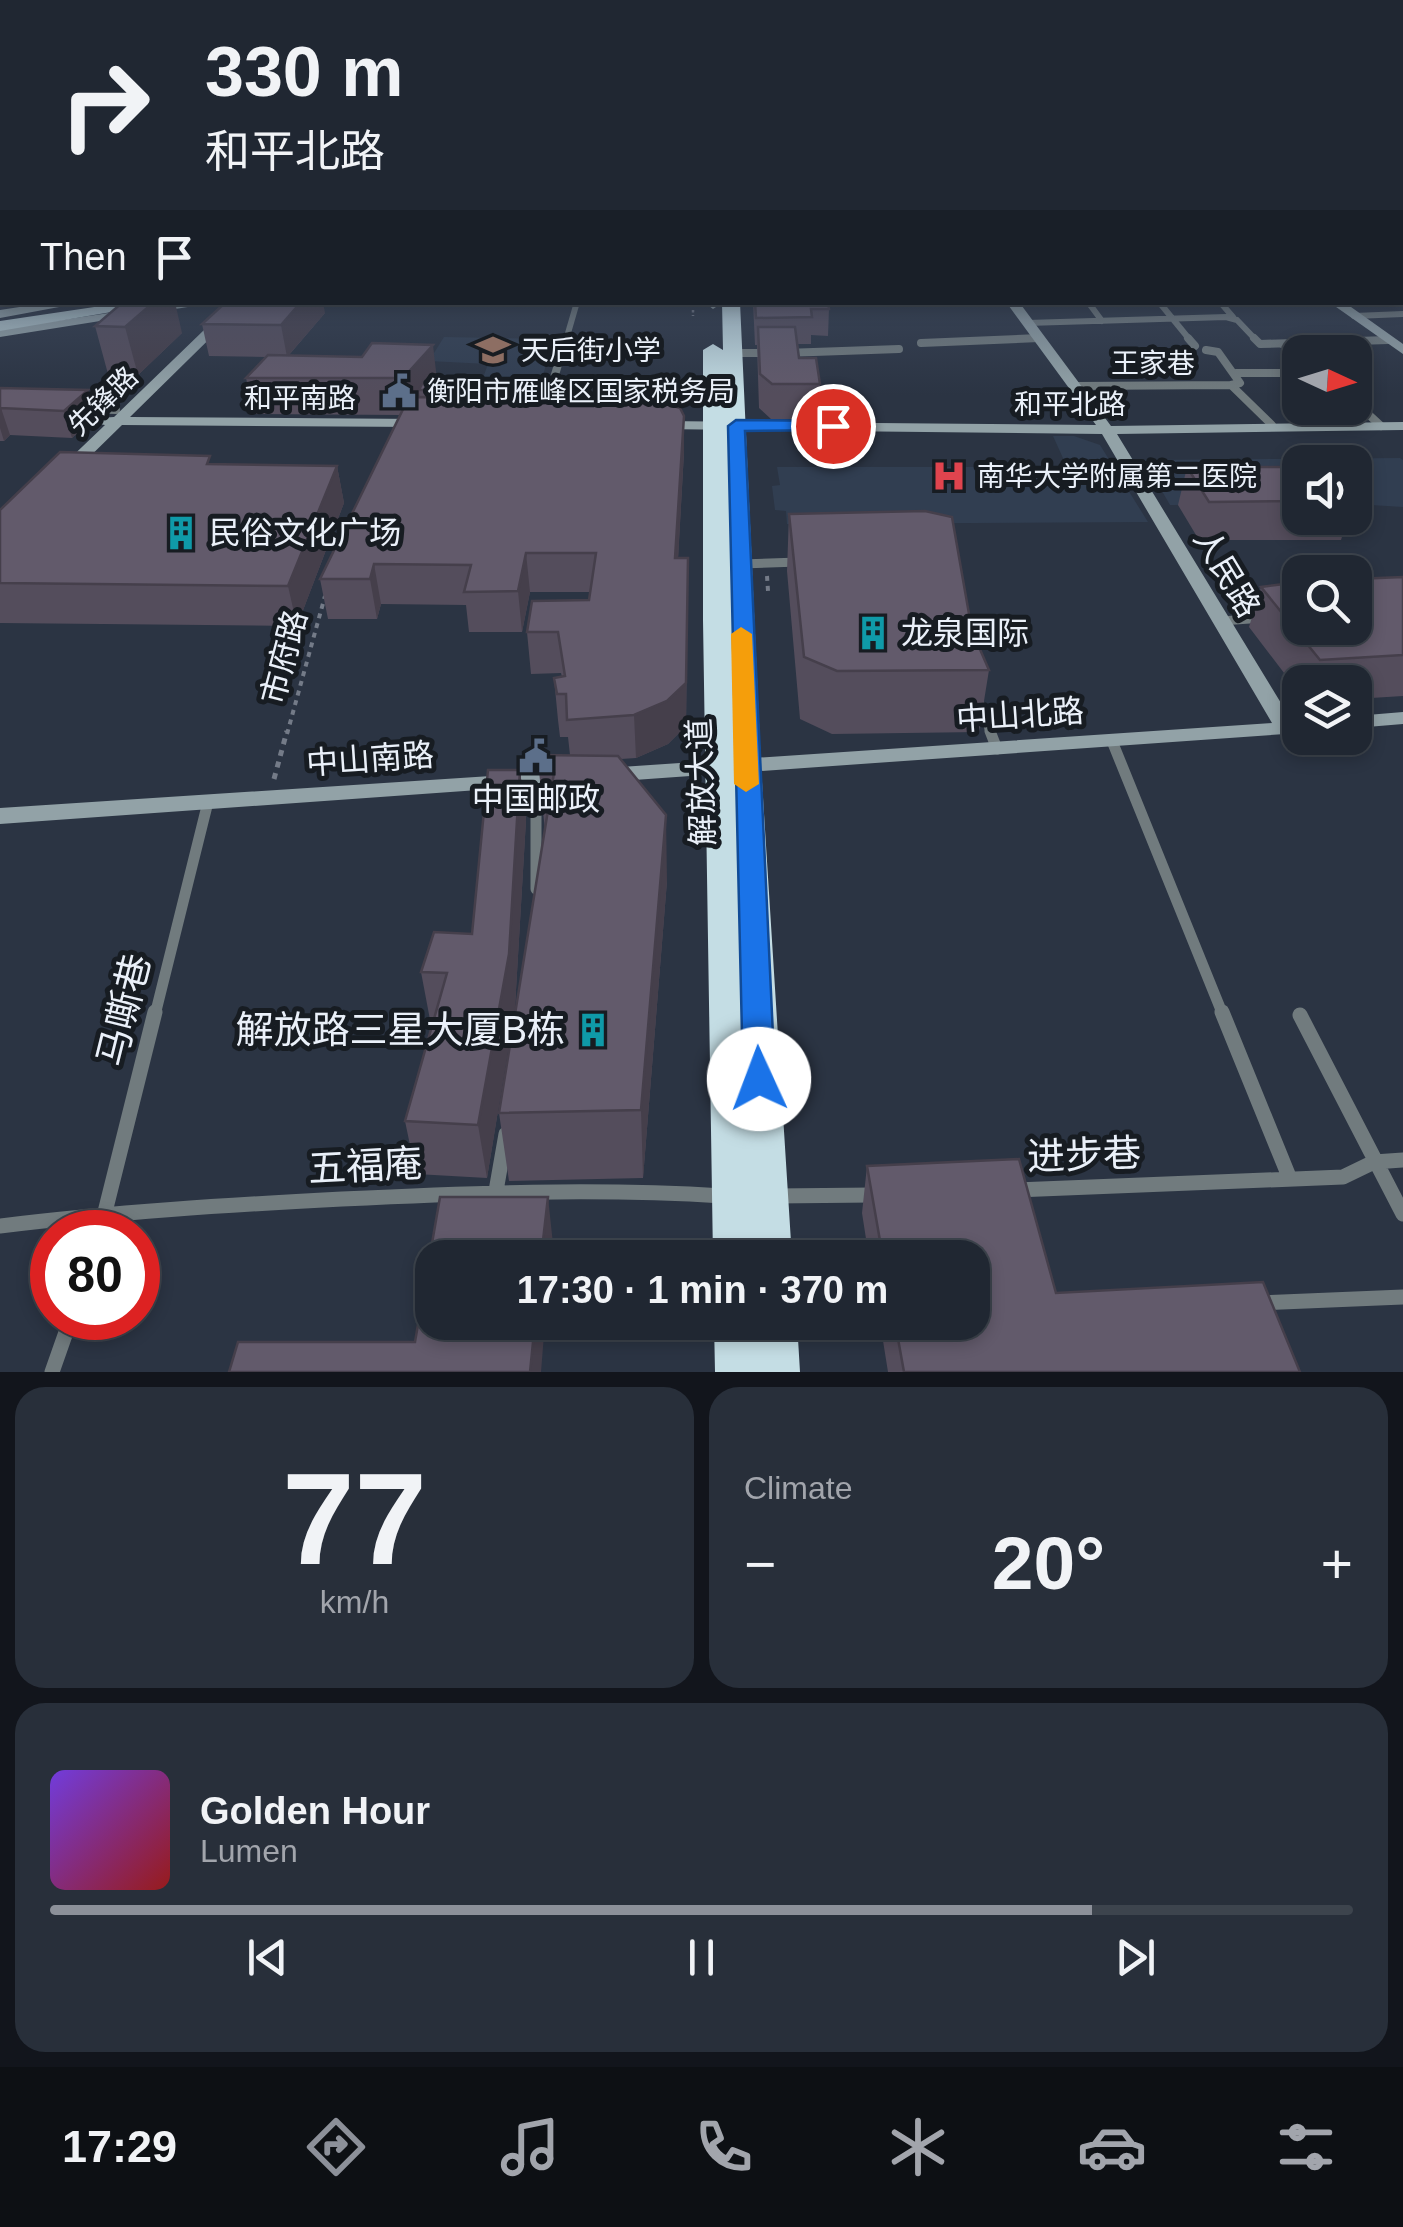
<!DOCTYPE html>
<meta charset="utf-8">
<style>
body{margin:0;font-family:Arial,"Noto Sans SC",sans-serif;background:#282f3a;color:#f1f3f6;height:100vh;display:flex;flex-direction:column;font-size:38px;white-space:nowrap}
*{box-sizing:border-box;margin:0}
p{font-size:32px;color:#a2a5ac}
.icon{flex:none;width:55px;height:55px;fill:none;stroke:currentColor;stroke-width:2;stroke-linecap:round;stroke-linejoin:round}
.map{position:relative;height:1372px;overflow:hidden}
.details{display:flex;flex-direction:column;gap:15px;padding:15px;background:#12151c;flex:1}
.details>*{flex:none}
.top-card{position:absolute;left:0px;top:0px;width:1405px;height:305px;box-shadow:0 5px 15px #0003,0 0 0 2px #3d444d;background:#202732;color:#f1f3f6;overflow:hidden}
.needle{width:65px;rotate:94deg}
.buttons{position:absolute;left:1282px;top:335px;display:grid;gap:20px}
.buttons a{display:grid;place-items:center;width:90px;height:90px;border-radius:20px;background:#202732;box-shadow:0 5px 15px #0003,0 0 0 2px #3d444d;font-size:50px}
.speed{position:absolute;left:30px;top:1210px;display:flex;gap:20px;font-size:50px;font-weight:700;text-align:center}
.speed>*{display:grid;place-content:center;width:130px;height:130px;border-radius:50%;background:#202732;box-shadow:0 5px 15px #0003,0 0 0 2px #3d444d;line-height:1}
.speed .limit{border:15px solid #d22;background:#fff;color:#111}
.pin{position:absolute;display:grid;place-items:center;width:85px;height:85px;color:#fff;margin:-42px;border:5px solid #fff;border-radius:50%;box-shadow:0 2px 10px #0007}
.me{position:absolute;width:110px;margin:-55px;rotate:358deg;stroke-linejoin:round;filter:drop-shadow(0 0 8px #0008)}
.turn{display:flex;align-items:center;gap:35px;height:210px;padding:0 40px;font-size:45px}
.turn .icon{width:130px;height:130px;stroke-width:2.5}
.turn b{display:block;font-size:70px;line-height:85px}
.then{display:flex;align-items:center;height:95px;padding:0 40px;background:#0003;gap:20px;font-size:38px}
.big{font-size:75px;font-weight:800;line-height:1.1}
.details .widget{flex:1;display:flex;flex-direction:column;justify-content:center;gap:15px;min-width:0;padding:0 35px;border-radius:30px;background:#282f3a}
.details .dial{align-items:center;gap:0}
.dial b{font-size:130px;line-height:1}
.song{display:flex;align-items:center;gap:30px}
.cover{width:120px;height:120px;border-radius:15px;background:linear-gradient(135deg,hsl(260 70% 55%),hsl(0 70% 35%))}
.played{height:10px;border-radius:5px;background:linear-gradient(90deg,#8c9099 80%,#3d444d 80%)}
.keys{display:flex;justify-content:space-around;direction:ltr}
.heat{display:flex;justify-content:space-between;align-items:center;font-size:55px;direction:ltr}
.details .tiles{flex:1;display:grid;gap:15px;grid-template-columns:1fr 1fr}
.widget:last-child{grid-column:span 2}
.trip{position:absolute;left:415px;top:1240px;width:575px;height:100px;border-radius:30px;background:#202732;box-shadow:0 5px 15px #0003,0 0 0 2px #3d444d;font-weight:800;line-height:100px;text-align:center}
.tabs{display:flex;height:160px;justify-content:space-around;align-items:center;background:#0d1014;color:#a2a5ac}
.tabs .icon{width:70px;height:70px}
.tabs .on{color:#8c9099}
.tabs b{font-size:45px;color:#f1f3f6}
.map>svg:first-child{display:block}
</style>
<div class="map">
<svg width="1403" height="1372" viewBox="0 0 1403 1372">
<rect width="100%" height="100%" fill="#2b3443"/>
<path fill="#313e51" d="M444 337 554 339 542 378H483L488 364 429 361Z
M1053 436H1074L1100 445 1148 522 787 524 786 511 775 510 772 486 780 485 777 467H1067Z
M1400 458 1403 460V507L1355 504V462H1300V504L1170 505 1144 460Z"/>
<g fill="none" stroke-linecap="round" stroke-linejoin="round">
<path stroke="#747b88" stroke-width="2.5" stroke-dasharray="2.5 2.5" stroke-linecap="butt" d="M693 310V316"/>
<path stroke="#747b88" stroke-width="4" stroke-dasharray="5 5" stroke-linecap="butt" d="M767 576 768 591
M287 734 325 596"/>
<path stroke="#747b88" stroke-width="5" stroke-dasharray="6 6" stroke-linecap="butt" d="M274 779 287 731"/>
<path stroke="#717b7e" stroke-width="6" d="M1088 302 1102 321
M1159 302 1190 340
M1220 302 1233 317
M1354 316 1403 314
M1027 323 1226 317 1237 320 1256 340
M566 340 577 302
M991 340 1039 338"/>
<path stroke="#717b7e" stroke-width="8" d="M1188 338 1195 346
M1254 338 1260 344 1388 340
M921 343 1039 338
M1282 344 1300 356
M1206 350 1218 352 1240 383 1231 385 1272 425
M734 353H768
M785 353 899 349
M1236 373H1300
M1075 386 1231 385
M1355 402 1381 426
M545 408 566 338
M82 409 116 410"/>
<path stroke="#717b7e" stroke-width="9" d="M741 564 799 562
M1221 621 1264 618
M979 701 991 734"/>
<path stroke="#717b7e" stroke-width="11" d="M990 731 997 749
M1112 741 1223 1015
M536 780V889
M155 1015 208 802"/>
<path stroke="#717b7e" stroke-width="15" d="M1222 1012 1290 1179
M1300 1015 1403 1214
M1015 1190 1343 1177 1374 1162 1403 1160
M496 1191 506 1134
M775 1196 873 1195
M0 1226C114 1212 228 1205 342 1199 469 1193 596 1188 723 1196
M100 1232 155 1012
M1259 1303 1403 1297
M52 1372 71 1318"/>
<path fill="#92a2a7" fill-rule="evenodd" d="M52 302H86L0 318V310Z
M184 302H219L0 337V329Z
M233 302H247L130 417 421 419 428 423 421 427 122 425 72 474H60V468L105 425 99 424V418L114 417Z
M704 302H717L719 305 713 309Z
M1006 302H1019L1111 426 1403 422V430L1117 434 1292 721H1300V733L606 782 598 780 595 775 598 770 606 768 1272 723 1102 434 660 429 653 425 660 421 1096 425Z
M1329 302H1344L1403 344V354Z
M1403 712V724L1355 728V716Z
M567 771 578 778 575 783 0 824V808Z"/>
<path fill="#acc1c7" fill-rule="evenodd" d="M1402 280H1403V288H1402Z
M128 302H170L0 331V321Z"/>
<path fill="#c4dde4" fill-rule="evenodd" d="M722 302H740L761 766 792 1258H713L703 620V350L713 344 723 350Z
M714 1322H797L800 1372H715Z"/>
</g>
<path fill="#544d5c" d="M123 302 182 333 138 375 108 374 95 326Z
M753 302 829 309 828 336 811 335V344H797L799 358 820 384 818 419H771L759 408 757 345H755Z
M325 313 289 355 437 376 453 377 455 397 684 452 678 558H688L686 726 668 744 636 758 621 759 667 881 643 1178 509 1181 499 1113 545 831 539 771 570 755 568 737H560L558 720 554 678 562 677 561 673 531 674 527 632 589 600 590 592H530L522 632H469L466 605 381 604 377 619H328L320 579 400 415 254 414 246 378 266 357 209 356 202 324Z
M0 388 96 416 72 438 10 435 4 441H0Z
M212 464 337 466 344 503 297 626 0 623V510Z
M1187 467H1300V518H1348L1341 540H1199L1178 505Z
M789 514 972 631 989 670 979 732 832 734 800 719 787 571Z
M1403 577V696L1355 699V682H1300V694L1249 627 1261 587Z
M520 770 526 820 515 1007 487 1178 416 1174 405 1121 432 1025H431L421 972 472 934Z
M867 1166 1056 1293 1300 1372H888L880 1322H972V1258H869L862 1213Z"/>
<path fill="#453f4b" d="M154 302H175L182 333 138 375 125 327Z
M301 302H323L325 313 287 357 281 325Z
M433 345 437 380 419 390 420 400 408 415 403 378Z
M453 377 456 402 449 416 446 390Z
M88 390 96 416 72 438 64 411Z
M1 408 10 435 4 441 0 428V410Z
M684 416V452L676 598 675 558Z
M337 466 344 503 297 626 288 586Z
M526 553 530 592 522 632 518 591Z
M688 558 686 726 668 744 636 758 634 715Z
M374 564 381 604 377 619 370 579Z
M520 770 526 820 515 1007 487 1178 478 1125Z
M666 815 667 881 643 1178 641 1110Z
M548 1197 553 1244 552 1258H541Z
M535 1322H545L541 1372H530Z"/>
<path fill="#625a6b" stroke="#453f4b" stroke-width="2.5" d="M123 302H154L125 327 95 326Z
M226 302H301L281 325 202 324Z
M755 302H828L829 309H811L812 317 756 318Z
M758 327H795L799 358H816L820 384H772L760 374Z
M372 343 433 345 403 378H246L268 355 362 357Z
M426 376 453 377 446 390H419Z
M0 388 88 390 64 411 1 408 0 410Z
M409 397 651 399 680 408 684 416 675 558H688L686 683 667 701 634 715 567 720 566 694H557L554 678 565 676 558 632H527L532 601 589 600 596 553H526L518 591 464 592 471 565 374 564 370 579H320Z
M60 452 210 456 207 464 337 466 288 586 0 583V510Z
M1187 467H1300V501L1209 502Z
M925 511 952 517 972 631 989 670 837 671 804 657 789 514Z
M1403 577V655L1320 660 1261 587 1300 582V628H1355V579Z
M539 755 618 756 666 815 641 1110 499 1113 554 773 539 771Z
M488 770H520L509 954 478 1125 405 1121 447 973 421 972 434 932 472 934Z
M1019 1159 1056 1293 1263 1282 1300 1372H904L895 1322H972V1258H883L867 1166Z
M440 1197H548L541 1258H432V1322H535L530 1372H229L238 1342H415Z"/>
<linearGradient id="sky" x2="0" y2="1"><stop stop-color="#181d25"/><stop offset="0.51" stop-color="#445066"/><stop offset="1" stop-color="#445066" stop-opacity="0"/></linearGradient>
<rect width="1403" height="395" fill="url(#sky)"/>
<path fill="#1a73e8" stroke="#114b97" stroke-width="2.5" d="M833 421 839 423V430L745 431 775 1079 770 1088 759 1092 748 1088 743 1079 728 426 736 420Z"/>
<path fill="#f59e0b" d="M741 627 752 634 759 784 746 792 734 784 731 634Z"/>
<defs>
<g id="school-bare" transform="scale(2.7)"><path d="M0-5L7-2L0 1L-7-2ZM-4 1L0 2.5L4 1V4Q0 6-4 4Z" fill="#8d6e63" stroke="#171c22" stroke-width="2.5" paint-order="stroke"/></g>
<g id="civic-bare" transform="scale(2.7)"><path d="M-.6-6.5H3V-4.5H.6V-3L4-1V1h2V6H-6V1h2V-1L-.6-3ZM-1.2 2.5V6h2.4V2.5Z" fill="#5c6f8a" stroke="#171c22" stroke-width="2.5" paint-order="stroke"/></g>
<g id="hospital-bare" transform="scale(2.7)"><path d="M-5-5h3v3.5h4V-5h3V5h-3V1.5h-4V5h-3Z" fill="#e0444e" stroke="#171c22" stroke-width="2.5" paint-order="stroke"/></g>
<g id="building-bare" transform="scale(2.7)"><path d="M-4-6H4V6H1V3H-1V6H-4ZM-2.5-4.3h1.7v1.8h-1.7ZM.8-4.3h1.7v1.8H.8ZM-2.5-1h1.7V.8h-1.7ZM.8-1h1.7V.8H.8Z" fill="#0f9aa8" stroke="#171c22" stroke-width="2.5" paint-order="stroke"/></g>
</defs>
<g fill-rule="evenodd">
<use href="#school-bare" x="493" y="350"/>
<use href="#civic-bare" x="399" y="391"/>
<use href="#hospital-bare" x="949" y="476"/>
<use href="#building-bare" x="181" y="533"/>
<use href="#building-bare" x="873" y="633"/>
<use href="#civic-bare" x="536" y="756"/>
<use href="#building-bare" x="593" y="1030"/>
</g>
<g text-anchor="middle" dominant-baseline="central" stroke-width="10" stroke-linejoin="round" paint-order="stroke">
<g font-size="28" fill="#eaf0f9" stroke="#171c22" text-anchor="start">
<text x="521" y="350">天后街小学</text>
<text x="427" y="391">衡阳市雁峰区国家税务局</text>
<text x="977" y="476">南华大学附属第二医院</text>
</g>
<g font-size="28" fill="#eaf0f9" stroke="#171c22">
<text x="1153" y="363">王家巷</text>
<text x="300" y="398">和平南路</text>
<text transform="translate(103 401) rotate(-44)">先锋路</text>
<text x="1070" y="404">和平北路</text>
</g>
<g font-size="32" fill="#eaf0f9" stroke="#171c22" text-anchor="start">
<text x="209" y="533">民俗文化广场</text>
<text x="901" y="633">龙泉国际</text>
<text x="536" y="799" text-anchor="middle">中国邮政</text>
</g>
<g font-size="32" fill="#eaf0f9" stroke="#171c22">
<text transform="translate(1227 573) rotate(59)">人民路</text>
<text transform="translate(284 657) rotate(-75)">市府路</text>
<text transform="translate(1020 715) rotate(-4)">中山北路</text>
<text transform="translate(370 759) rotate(-4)">中山南路</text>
<text transform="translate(701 782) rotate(-92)">解放大道</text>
</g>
<g font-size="38" fill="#eaf0f9" stroke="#171c22">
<text transform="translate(124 1010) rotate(-76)">马嘶巷</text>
<text transform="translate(1084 1155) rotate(-2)">进步巷</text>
<text transform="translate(365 1166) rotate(-3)">五福庵</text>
</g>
<g font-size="38" fill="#eaf0f9" stroke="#171c22" text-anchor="end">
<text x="565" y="1030">解放路三星大厦B栋</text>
</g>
</g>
</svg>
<div class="buttons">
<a><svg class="needle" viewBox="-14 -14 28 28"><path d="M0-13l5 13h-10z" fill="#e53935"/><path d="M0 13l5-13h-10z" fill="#a2a5ac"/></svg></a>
<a><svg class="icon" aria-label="sound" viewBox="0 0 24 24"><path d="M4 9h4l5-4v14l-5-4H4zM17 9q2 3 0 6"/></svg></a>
<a><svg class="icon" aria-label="search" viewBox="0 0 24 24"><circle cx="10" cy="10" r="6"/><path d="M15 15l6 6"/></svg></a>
<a><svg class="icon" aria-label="layers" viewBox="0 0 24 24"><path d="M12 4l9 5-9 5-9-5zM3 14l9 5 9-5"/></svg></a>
</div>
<div class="speed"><div class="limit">80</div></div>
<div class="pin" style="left:833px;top:426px;background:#d93025"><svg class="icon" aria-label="arrive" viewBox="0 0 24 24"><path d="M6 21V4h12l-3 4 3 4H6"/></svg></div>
<svg class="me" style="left:759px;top:1079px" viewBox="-20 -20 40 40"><circle r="19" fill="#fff"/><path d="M0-13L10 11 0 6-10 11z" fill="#1a73e8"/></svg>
<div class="trip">17:30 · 1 min · 370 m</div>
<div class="top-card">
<div class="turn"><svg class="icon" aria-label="right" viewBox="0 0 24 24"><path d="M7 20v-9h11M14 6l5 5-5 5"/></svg><div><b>330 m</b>和平北路</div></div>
<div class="then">Then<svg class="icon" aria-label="arrive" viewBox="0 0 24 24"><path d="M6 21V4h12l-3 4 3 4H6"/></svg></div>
</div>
</div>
<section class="details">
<div class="tiles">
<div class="widget dial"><b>77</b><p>km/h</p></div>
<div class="widget"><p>Climate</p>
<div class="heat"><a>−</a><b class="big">20°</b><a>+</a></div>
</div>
<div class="widget">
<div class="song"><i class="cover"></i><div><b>Golden Hour</b><p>Lumen</p></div></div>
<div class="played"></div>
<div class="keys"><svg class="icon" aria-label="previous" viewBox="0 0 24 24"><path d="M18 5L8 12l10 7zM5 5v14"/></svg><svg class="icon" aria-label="pause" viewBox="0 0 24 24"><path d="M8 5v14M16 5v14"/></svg><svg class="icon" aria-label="next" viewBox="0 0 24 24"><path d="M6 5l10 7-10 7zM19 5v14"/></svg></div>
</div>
</div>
</section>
<nav class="tabs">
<b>17:29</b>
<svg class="icon on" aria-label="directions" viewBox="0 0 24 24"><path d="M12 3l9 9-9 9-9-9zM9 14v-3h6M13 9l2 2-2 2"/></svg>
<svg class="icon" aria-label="music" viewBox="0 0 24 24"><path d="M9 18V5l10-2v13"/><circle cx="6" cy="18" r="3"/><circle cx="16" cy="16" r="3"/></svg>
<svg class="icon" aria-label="phone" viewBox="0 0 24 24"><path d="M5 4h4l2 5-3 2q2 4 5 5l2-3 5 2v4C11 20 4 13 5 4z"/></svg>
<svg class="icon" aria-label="climate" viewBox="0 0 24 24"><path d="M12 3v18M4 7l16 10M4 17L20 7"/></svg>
<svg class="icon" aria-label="car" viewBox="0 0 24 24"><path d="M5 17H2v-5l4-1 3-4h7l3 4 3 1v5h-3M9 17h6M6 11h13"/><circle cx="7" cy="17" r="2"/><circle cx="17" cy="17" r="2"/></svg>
<svg class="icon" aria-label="filters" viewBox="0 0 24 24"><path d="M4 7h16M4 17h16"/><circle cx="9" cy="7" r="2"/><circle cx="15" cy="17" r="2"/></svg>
</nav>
